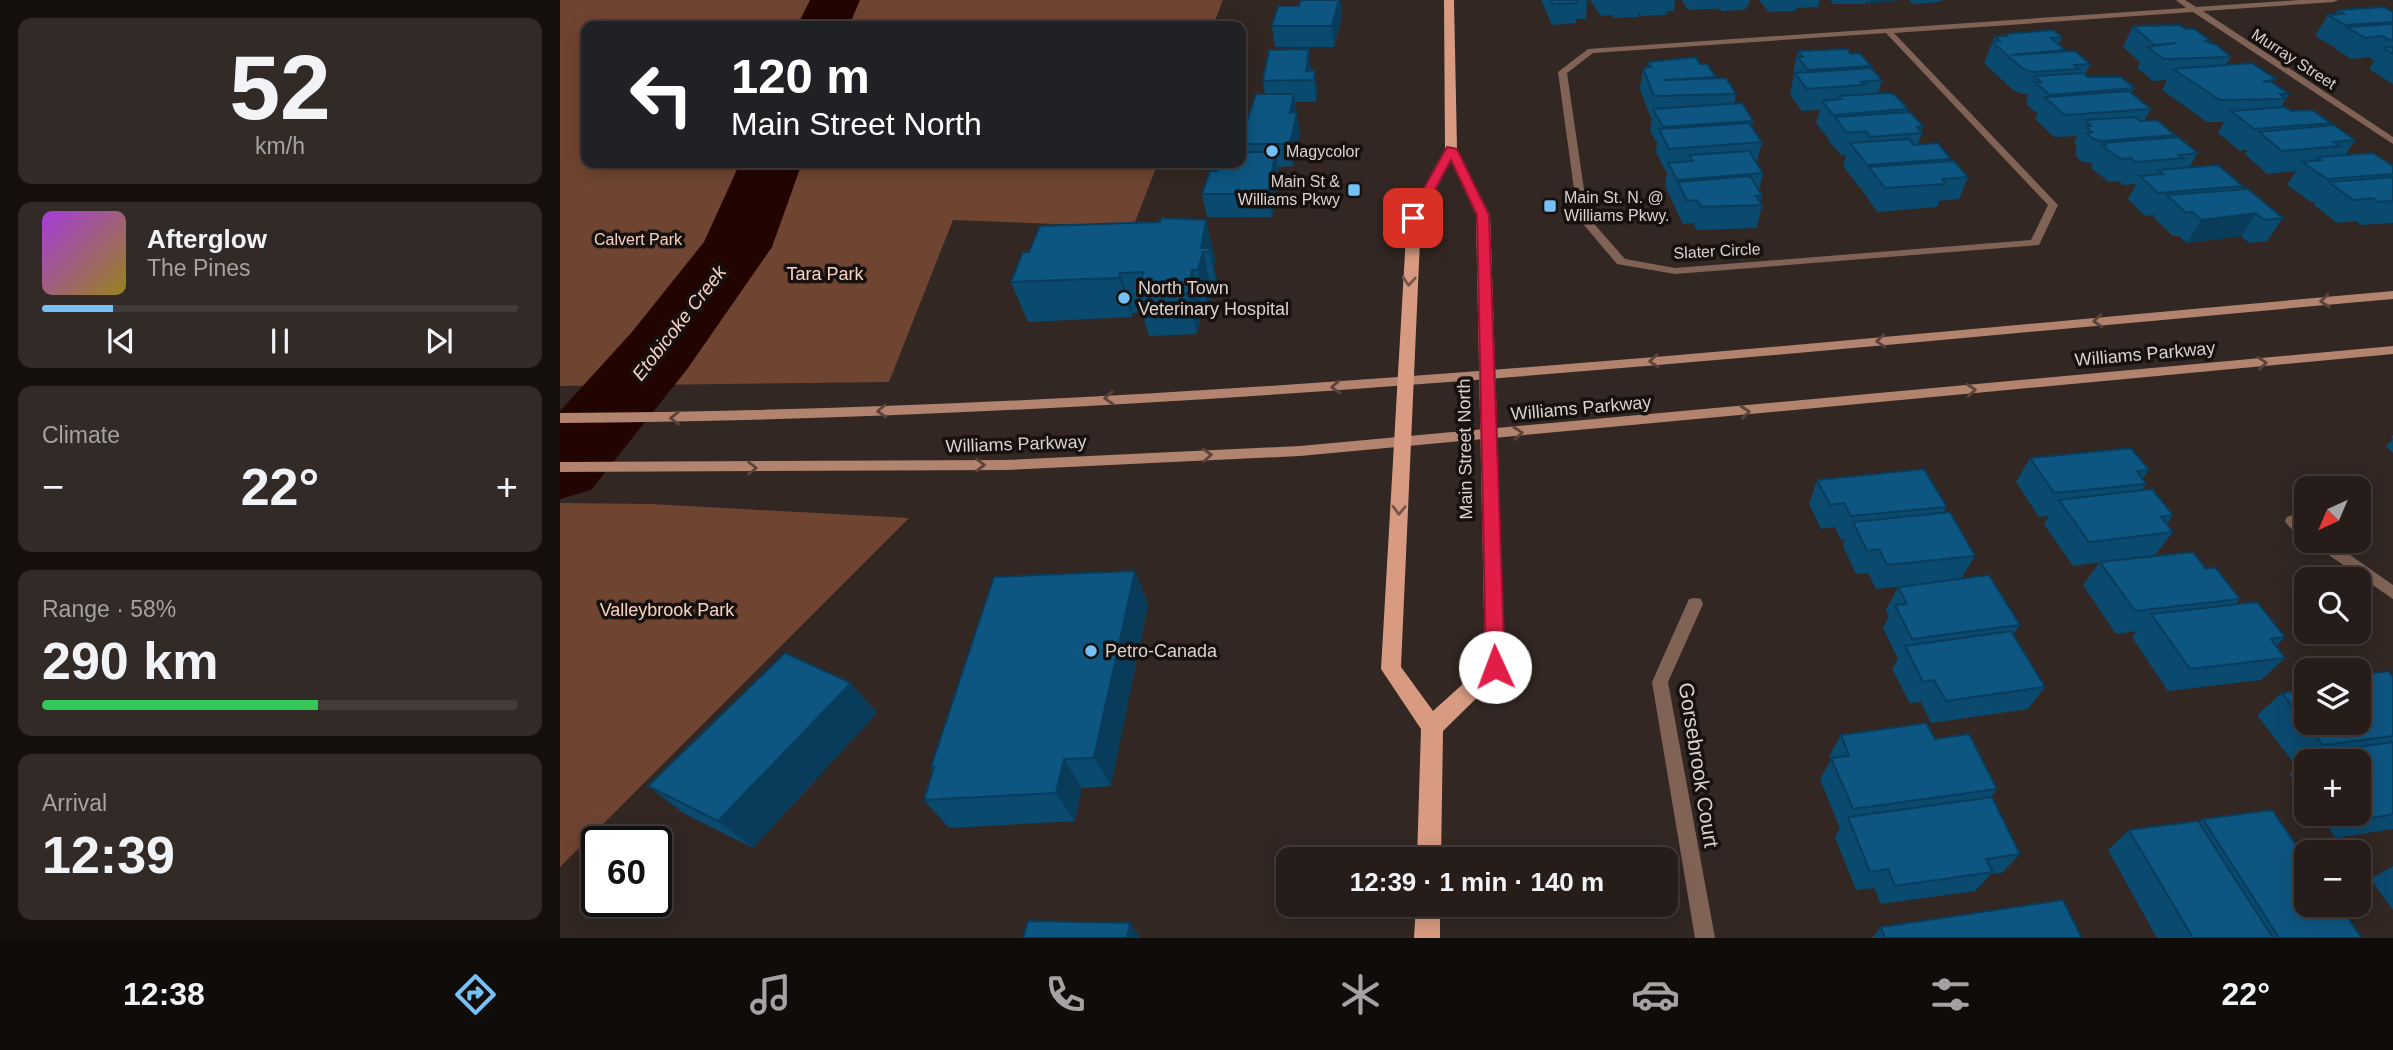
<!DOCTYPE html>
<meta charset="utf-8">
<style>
body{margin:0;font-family:Arial,sans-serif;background:#322a27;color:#f1f3f6;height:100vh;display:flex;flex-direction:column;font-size:26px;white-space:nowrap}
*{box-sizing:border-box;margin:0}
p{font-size:23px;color:#a4a2a2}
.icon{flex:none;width:38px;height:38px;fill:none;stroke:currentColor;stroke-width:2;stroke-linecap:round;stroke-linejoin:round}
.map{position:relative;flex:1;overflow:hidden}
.details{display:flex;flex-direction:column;gap:18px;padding:18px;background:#15100e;width:560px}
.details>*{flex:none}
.top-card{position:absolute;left:21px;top:21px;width:665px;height:147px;border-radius:14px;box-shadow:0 4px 18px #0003,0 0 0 2px #423b39;background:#202124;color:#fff;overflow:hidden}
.needle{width:46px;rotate:224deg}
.buttons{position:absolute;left:1734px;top:476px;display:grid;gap:14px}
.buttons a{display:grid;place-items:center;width:77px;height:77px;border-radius:14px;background:#261d1a;box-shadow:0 4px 18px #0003,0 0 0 2px #423b39;font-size:35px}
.speed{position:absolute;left:21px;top:826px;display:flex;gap:14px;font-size:35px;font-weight:700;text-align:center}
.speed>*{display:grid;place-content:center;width:91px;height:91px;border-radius:50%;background:#261d1a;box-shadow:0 4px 18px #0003,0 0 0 2px #423b39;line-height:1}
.speed .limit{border:4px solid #111;border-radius:10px;background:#fff;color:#111}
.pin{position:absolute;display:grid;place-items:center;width:60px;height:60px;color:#fff;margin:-30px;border-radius:14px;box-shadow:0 4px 10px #0006}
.me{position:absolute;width:77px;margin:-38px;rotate:358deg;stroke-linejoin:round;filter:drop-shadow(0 0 5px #0008)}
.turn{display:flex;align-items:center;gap:24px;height:147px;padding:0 35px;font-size:32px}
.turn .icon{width:91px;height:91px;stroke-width:2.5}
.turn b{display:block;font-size:49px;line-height:60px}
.big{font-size:52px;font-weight:800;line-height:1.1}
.details .tile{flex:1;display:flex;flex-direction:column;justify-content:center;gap:10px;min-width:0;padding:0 24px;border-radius:14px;background:#322a27}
.details .dial{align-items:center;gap:0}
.dial b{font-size:91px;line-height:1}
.song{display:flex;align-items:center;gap:21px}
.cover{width:84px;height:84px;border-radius:10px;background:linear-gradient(135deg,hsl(280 70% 55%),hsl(50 70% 35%))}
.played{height:7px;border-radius:4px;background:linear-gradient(90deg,#75c0f6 15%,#423b39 15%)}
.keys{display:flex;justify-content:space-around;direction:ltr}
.heat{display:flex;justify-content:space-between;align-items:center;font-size:38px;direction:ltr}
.charge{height:10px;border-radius:5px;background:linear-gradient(90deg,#34c759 58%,#423b39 0)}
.trip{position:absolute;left:716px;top:847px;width:402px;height:70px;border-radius:14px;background:#261d1a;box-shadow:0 4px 18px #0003,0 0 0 2px #423b39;font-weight:800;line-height:70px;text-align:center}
.tab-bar{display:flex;height:112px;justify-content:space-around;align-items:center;background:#0f0c0a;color:#a4a2a2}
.tab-bar .icon{width:49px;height:49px}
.tab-bar .current{color:#75c0f6}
.tab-bar b{font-size:32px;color:#f1f3f6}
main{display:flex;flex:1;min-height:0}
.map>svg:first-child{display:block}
</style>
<main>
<section class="details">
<div class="tile dial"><b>52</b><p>km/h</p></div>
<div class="tile">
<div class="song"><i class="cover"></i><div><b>Afterglow</b><p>The Pines</p></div></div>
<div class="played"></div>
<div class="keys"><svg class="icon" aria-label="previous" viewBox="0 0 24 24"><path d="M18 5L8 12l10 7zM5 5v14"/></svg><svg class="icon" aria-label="pause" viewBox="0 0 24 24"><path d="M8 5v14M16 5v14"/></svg><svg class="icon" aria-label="next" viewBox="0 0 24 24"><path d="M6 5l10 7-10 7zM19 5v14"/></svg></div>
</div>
<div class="tile"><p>Climate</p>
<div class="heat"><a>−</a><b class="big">22°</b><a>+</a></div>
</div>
<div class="tile"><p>Range · 58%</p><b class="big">290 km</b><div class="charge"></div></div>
<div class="tile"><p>Arrival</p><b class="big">12:39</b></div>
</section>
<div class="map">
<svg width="1833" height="938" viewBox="0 0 1833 938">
<rect width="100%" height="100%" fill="#322722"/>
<path fill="#6f4431" d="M0 0H663L653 26H26V163H598L573 227 393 220 329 382 0 386Z
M0 503 91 504 349 518 0 867Z"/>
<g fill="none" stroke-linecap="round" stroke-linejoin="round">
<path fill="#220400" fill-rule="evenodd" d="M250 0H300L289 26H237Z
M180 163H242L212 247 128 368 31 490 0 499V411L72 332 144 242Z"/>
<path fill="#816356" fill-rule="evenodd" d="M1616 0H1625L1636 7 1739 0H1778L1774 2 1643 11 1833 137V144L1633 12 1334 33 1498 205 1479 245 1115 274 1057 264 1018 218 998 72 1028 49 1626 8ZM1326 33 1488 205 1471 240 1115 268 1065 259 1028 217 1007 73 1033 53Z
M1732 515 1746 524V538C1738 536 1729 528 1725 521L1727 517Z
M1752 541H1770L1833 585V599L1754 545Z
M1135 598 1141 599 1143 604 1108 682 1155 938H1135L1092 682 1129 599Z"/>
<path fill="#b2836f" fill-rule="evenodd" d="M1833 291V299C1223 353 613 419 0 423V413C613 410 1223 345 1833 291Z
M1833 346V354L740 456 445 470 0 472V462L445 460 740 446Z"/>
<path fill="#d89b81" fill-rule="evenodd" d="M884 0H894L897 149 930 215 945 667 942 673 883 731 881 859H857L861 729 821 669 847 218 885 149ZM891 161 916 215 925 664 873 711 841 667 861 218Z
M856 905H880V938H854Z"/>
</g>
<path fill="#0b4a6f" d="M741 0H780L782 16 774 47H715L712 26 739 6Z
M981 0H1027L1026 19H1016V23L992 25Z
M1030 0H1115L1114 11H1107L1106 15 1081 16 1079 13 1078 17 1053 18 1052 15 1041 16Z
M1122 0H1190L1188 7H1185V10L1161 11 1157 6V9L1128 10Z
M1199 0H1260L1258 7 1236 8 1235 11 1209 12Z
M1270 0H1338L1309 4 1306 1 1305 4H1273Z
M1349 0H1382L1381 2 1353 4Z
M1778 10 1833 12V84L1809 69 1814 61 1809 57 1791 59 1774 48 1775 46H1772L1755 36 1768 15 1775 14Z
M1573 26 1626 29 1651 41 1650 43 1671 57 1666 65 1713 83 1729 94 1721 107 1771 123 1769 126 1795 140 1785 155 1833 166V223L1801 225 1796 221 1777 223 1754 205 1755 202H1751L1727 185 1736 171 1707 174 1685 154 1687 150 1680 151 1658 133 1664 122H1647L1602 90 1607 80 1593 81 1577 68 1580 62 1563 47Z
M1445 34 1502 37 1499 45 1505 50 1504 52 1530 64 1525 75 1528 77 1574 88 1571 93 1591 109 1584 121 1615 135 1614 137 1638 153 1629 167 1683 186 1681 190 1723 218 1707 241 1689 243 1681 236 1627 243 1619 236H1613L1594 218 1595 215 1585 216 1568 199 1576 184 1563 185 1559 181 1549 182 1531 168 1533 163 1522 162 1515 155 1517 151 1515 149 1517 145 1514 142 1517 136 1494 137 1475 119 1478 114 1466 104 1468 99 1466 98 1468 94H1462L1453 90 1424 63 1435 36H1444Z
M1238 51 1291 54 1311 66 1310 68 1322 80 1318 93 1348 109 1347 112 1363 126 1361 131 1362 133 1358 145 1391 159 1390 161 1408 177 1399 199 1379 201 1377 207 1317 212 1302 190 1303 188H1300L1283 166 1286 155H1281L1268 140 1269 137H1267L1256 123 1260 110 1242 111 1230 95 1234 74 1233 72Z
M1088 62 1140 64 1156 77 1155 79 1176 94 1174 103 1193 121 1192 127 1202 142 1197 163 1203 173 1199 191 1202 195 1200 202 1202 205 1197 228 1137 230 1133 223 1123 224 1114 205V203H1113L1105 186 1107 172H1106L1096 152 1097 143 1090 131 1092 118H1091L1080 89 1083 68 1087 67Z
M751 70H755L757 92 756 102H735L740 135 733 166 718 167 719 174 712 217H647L642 194 657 171 681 163V139L705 94 703 81Z
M646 220 655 259 654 267 659 287 658 292H652L648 310H642L637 334 589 336 582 312 573 313 572 317 468 322 451 282 469 252 600 222Z
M1833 435V453L1826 446 1833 439 1831 437Z
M1470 458 1589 470 1582 479 1586 484 1581 491 1613 515 1607 524 1613 532 1595 555 1554 560 1646 569 1680 599 1675 605 1725 637 1716 646 1725 658 1701 680 1608 691 1572 637 1577 631 1556 634 1523 585 1540 562 1513 566 1484 524 1489 516 1479 517 1456 482Z
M1257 480 1387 507 1384 512 1415 556 1401 579 1316 589 1308 573 1296 574 1283 546 1285 539 1281 540 1275 527 1261 529 1249 504Z
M575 571 588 604 551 786 522 788 515 821 389 828 364 800 373 770 371 767Z
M1338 587 1460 625 1453 635 1485 687 1468 709 1371 723 1361 702 1350 703 1332 669 1338 659 1323 628 1329 616 1326 610Z
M1833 677V829L1776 838 1758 814H1799V761H1746V798L1729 774 1741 765 1736 766 1697 715 1722 693 1736 691 1746 682V723Z
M317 713 193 848 125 814 88 786Z
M1281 735 1375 739 1437 789 1430 798 1460 854 1442 873 1431 874 1415 891 1321 904 1314 888 1296 890 1275 837 1280 828 1260 779 1271 760 1269 756Z
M1643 819 1802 938H1597L1548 850 1569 830 1639 823Z
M1833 866V910L1810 879Z
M1321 927 1522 938H1312Z"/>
<path fill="#093c5a" d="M779 0H780L782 16 774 47 772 26Z
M1310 0H1338L1309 4Z
M749 49 751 70 746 71Z
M755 70 757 92 756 102 754 80Z
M734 94 740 135 733 166 730 144V113Z
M715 152 719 174 712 217 709 194Z
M1696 213 1681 236 1627 243 1641 220Z
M646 220 655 259 654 267 659 287 658 292 649 252H643L652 292 648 310 638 270Z
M632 270 642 310 637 334 627 294Z
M560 273 573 313 572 317 559 278Z
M575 571 588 604 551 786 534 758Z
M291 683 317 713 193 848 158 821Z
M504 759 522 788 515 821 496 793Z
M570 923 581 938H567Z"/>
<path fill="#0d5681" stroke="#093c5a" stroke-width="2" d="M741 0H779L772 26H712L718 6H739Z
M991 0H1016L1018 3 993 4Z
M1824 7 1833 12V22L1785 25 1768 15 1784 14 1778 10Z
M1833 24V40H1828L1823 36 1805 38 1787 27Z
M1620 25 1626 29H1634L1651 41H1644L1657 45 1671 57 1604 59 1587 47 1616 43 1594 45 1573 26Z
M1493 30 1502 37 1491 38 1505 50 1451 55 1515 51 1530 64 1514 65 1519 69 1471 72 1462 68 1432 42 1440 41 1435 36H1447L1445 34Z
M1833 47V54L1823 48Z
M749 49 746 71 755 70 754 80 703 81 709 50Z
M1287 49 1291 54 1300 53 1311 66 1248 70 1238 57H1243L1238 51Z
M1136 57 1140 64H1147L1156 77 1104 80 1166 78 1176 94 1094 96 1083 68 1091 67 1088 62Z
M1692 63 1716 79 1703 82 1710 81 1729 94H1720L1726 99 1660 100 1613 69Z
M1311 68 1322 80 1301 82 1304 85 1247 89 1235 73Z
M1523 73 1528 77H1561L1574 88 1490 95 1475 82H1481L1475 76Z
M1569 91 1591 109 1504 115 1485 97Z
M1327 93 1334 94 1348 109 1273 115 1262 101 1281 99 1278 96Z
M696 94H734L730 113 737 112 730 144H681V139Z
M1182 103 1193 121 1103 127 1093 109Z
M1725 107 1731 111 1752 110 1771 123 1694 129 1671 111Z
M1350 112 1363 126 1357 127 1362 133 1310 137 1306 131 1287 133 1275 117Z
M1576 117 1580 121 1597 120 1615 135 1541 141 1533 139 1526 133 1532 132 1526 126H1531L1525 120Z
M1189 123 1202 142 1109 149 1099 129Z
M1774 125 1795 140 1773 142 1780 146 1722 151 1699 132Z
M1618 137 1638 153 1619 155 1624 158 1575 162 1571 158 1561 159 1542 146 1546 145 1543 143Z
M1349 139 1354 145 1378 143 1391 159 1307 165 1290 143Z
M1189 151 1203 173 1117 180 1108 163 1133 161 1129 155Z
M681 152H715L709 194H642L650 171H657L660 163H681Z
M1813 153 1833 166V174L1767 179 1742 162 1761 160 1757 157Z
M1394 161 1408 177 1382 179 1386 184 1325 188 1309 167Z
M1658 165 1683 186 1598 193 1580 176 1603 174 1598 170Z
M1190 176 1202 195 1196 196 1202 205 1141 207 1137 200 1127 201 1118 182Z
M1833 177V201L1819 202 1813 198 1793 200 1769 182Z
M1688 189 1723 218 1704 220 1696 213 1641 220 1633 212 1626 213 1607 195Z
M601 218 646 220 641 248H650L649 252H643L638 270H632L627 294 577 296 583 272 560 273 559 278 451 282 463 252H469L480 226 600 222Z
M1571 448 1589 470 1577 471 1586 484 1494 493 1470 458Z
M1364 469 1387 507 1291 516 1284 503 1270 505 1257 480Z
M1592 489 1613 515 1601 517 1613 532 1529 542 1499 500Z
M1390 512 1415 556 1327 565 1319 549 1307 551 1293 522Z
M1633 552 1646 569 1655 567 1680 599 1575 611 1540 562Z
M575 571 534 758 504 759 496 793 364 800 374 767H371L434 577Z
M1429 575 1460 625 1352 639 1335 605 1347 604 1338 587Z
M1697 602 1725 637 1711 639 1725 658 1630 669 1591 614Z
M1451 631 1485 687 1386 701 1374 680 1363 682 1345 646Z
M225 653 291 683 158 821 88 786Z
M1828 671 1833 677V736L1763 745 1722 693 1746 690V723H1799V675Z
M1366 723 1375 739 1409 734 1437 789 1293 809 1271 758 1289 756 1281 735Z
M1833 742V814L1806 819 1799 810V761H1762L1756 753Z
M1432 797 1460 854 1426 859 1433 872 1335 886 1328 869 1310 872 1288 817Z
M1712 810 1746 859V905H1779L1802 938H1719L1643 819Z
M1638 821 1713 938H1633L1569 830Z
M1503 900 1522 938H1325L1321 927Z
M468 921 570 923 567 938H463Z"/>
<defs><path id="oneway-chevron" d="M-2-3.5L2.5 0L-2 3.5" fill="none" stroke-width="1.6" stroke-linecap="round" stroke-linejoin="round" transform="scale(1.75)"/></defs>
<g stroke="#775648">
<use href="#oneway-chevron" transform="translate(849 281) rotate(94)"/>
<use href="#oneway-chevron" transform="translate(839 510) rotate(92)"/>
</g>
<g stroke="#5c443a">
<use href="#oneway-chevron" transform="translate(1765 301) rotate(175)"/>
<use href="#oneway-chevron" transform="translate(1538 321) rotate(175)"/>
<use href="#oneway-chevron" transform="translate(1321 341) rotate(175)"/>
<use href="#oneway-chevron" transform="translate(1094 361) rotate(175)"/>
<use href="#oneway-chevron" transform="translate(1702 363) rotate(-5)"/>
<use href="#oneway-chevron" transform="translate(776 387) rotate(176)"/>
<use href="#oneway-chevron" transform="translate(1411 390) rotate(-5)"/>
<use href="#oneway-chevron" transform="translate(549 398) rotate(177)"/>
<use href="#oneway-chevron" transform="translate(322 411) rotate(177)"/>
<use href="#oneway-chevron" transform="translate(1185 412) rotate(-5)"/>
<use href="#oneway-chevron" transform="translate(115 418) rotate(179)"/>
<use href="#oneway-chevron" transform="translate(958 433) rotate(-5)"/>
<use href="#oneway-chevron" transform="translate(647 455) rotate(-3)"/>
<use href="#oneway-chevron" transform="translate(420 465) rotate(-1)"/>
<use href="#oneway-chevron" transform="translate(192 468)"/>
</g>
<path fill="#e11d48" stroke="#92132f" stroke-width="2" d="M887 147 897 149 929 215 945 667 942 673H929L926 667 917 215 891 160 858 221 847 218Z"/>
<g fill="#75c0f6" stroke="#16110f" stroke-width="2.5">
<circle cx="712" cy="151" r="7"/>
<rect x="787" y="183" width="14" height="14" rx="3.5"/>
<rect x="983" y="199" width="14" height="14" rx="3.5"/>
<circle cx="564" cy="298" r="7"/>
<circle cx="531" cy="651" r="7"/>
</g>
<g text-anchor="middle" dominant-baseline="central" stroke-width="7" stroke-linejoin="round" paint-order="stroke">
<g font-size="16" fill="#dad2cf" stroke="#16110f">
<text transform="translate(1734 59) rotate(33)">Murray Street</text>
<text transform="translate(1157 251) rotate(-3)">Slater Circle</text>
</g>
<g font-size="16" fill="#dad2cf" stroke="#16110f" text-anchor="start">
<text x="726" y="151">Magycolor</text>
<text x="780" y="181" text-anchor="end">Main St &amp;<tspan x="780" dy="18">Williams Pkwy</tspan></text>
<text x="1004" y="197">Main St. N. @<tspan x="1004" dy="18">Williams Pkwy.</tspan></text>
</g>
<g font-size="16" fill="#f9d1c0" stroke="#16110f">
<text x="78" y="239">Calvert Park</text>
</g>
<g font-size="18" fill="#f9d1c0" stroke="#16110f">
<text x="265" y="274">Tara Park</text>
<text x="107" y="610">Valleybrook Park</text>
</g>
<g font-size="18" fill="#dad2cf" stroke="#16110f" text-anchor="start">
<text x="578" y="288">North Town<tspan x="578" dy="21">Veterinary Hospital</tspan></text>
<text x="545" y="651">Petro-Canada</text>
</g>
<g font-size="18" fill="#dad2cf" stroke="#16110f">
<text transform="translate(1585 354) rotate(-5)">Williams Parkway</text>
<text transform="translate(1021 408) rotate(-5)">Williams Parkway</text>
<text transform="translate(456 444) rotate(-2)">Williams Parkway</text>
<text transform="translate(905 449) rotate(-91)">Main Street North</text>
</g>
<g font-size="19" font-style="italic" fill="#fad2c2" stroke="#16110f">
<text transform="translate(119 323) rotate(-52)">Etobicoke Creek</text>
</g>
<g font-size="21" fill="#dad2cf" stroke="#16110f">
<text transform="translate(1139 765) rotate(81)">Gorsebrook Court</text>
</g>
</g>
</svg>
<div class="buttons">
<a><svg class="needle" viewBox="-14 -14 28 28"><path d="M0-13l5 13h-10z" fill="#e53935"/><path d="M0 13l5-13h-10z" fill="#a4a2a2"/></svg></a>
<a><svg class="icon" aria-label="search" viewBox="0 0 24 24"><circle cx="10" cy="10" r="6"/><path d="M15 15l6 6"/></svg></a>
<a><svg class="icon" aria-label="layers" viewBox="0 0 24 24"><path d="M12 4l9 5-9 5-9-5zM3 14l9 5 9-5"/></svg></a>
<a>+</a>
<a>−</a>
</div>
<div class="speed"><div class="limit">60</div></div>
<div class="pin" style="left:853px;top:218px;background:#d93025"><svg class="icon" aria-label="arrive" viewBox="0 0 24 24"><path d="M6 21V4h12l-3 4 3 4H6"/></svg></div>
<svg class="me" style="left:935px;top:667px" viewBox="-20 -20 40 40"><circle r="19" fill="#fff"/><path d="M0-13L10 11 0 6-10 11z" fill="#e11d48"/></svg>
<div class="trip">12:39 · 1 min · 140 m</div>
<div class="top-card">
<div class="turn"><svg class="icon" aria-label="left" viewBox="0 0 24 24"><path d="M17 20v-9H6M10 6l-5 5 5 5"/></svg><div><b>120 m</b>Main Street North</div></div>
</div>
</div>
</main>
<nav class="tab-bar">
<b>12:38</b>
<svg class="icon current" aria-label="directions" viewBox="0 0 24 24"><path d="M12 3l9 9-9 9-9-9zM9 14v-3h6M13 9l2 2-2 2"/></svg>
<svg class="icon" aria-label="music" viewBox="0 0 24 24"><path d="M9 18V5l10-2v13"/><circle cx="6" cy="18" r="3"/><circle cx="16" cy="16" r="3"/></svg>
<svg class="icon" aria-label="phone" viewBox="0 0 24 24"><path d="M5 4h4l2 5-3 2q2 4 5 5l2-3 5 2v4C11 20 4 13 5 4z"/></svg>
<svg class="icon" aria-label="climate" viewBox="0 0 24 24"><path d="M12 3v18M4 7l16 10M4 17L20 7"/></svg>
<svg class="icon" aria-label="car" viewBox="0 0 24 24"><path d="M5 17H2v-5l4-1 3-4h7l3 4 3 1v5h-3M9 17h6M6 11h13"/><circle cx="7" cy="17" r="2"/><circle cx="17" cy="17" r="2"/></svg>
<svg class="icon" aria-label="filters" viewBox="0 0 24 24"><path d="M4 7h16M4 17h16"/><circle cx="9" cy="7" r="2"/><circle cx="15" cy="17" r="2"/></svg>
<b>22°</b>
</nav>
